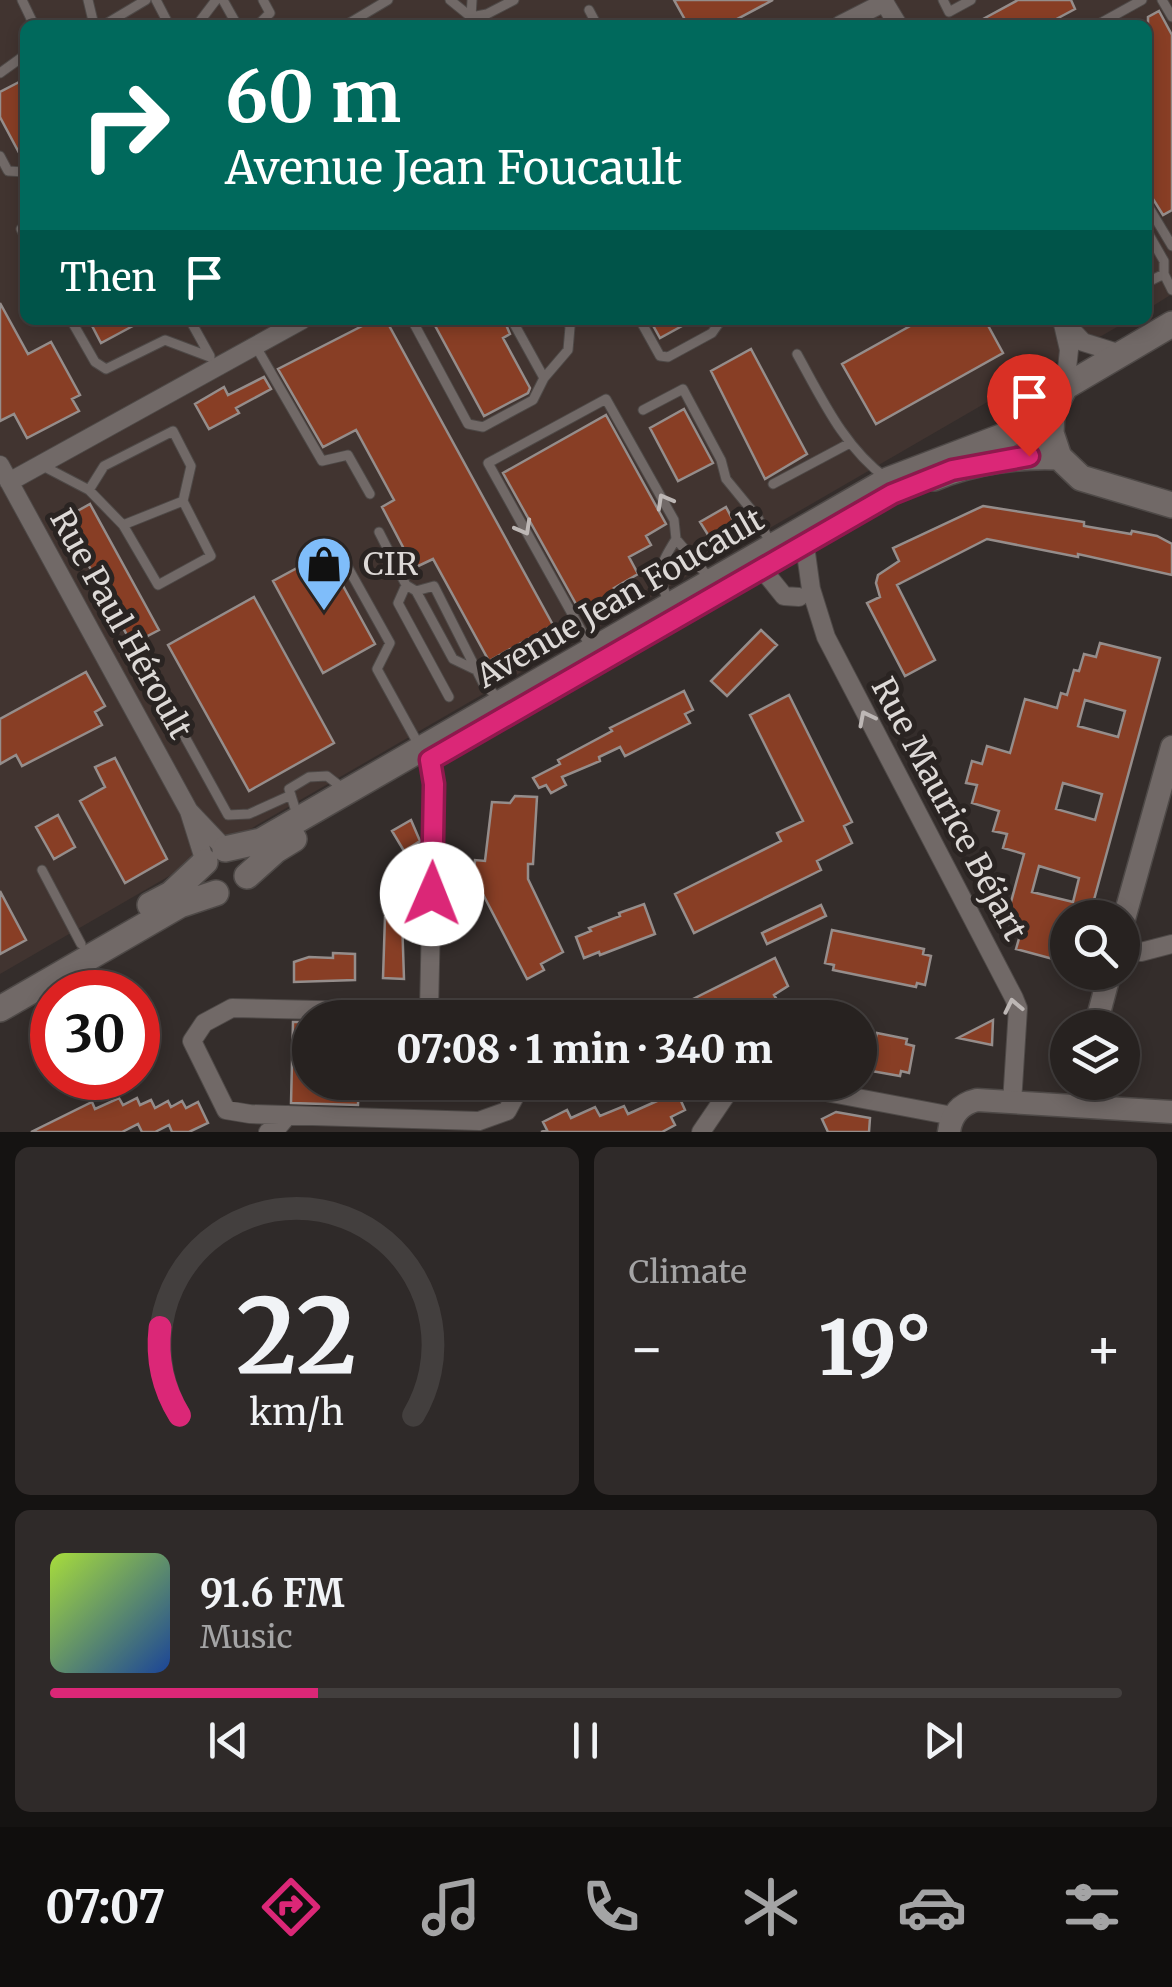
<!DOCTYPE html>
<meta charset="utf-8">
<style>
body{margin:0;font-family:Merriweather,serif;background:#2f2a29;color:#f1f3f6;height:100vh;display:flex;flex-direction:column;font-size:38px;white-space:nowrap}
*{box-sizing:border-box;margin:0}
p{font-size:32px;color:#a4a4a5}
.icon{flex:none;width:55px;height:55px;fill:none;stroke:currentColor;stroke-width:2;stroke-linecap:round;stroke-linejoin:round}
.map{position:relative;height:1132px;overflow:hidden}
.details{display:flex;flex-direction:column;gap:15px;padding:15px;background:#151312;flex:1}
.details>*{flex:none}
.hud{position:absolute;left:20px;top:20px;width:1132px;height:305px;border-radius:15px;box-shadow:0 5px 15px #0003,0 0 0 2px #433f3e;background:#00695c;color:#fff;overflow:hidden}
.fabs{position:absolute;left:1050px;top:900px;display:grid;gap:20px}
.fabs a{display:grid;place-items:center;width:90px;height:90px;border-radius:50%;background:#272220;box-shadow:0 5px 15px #0003,0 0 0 2px #433f3e;font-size:50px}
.speed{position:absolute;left:30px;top:970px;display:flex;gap:20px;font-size:50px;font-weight:700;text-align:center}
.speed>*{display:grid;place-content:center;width:130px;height:130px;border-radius:50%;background:#272220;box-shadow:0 5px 15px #0003,0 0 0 2px #433f3e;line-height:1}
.speed .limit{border:15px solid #d22;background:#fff;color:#111}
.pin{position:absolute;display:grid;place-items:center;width:85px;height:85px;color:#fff;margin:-102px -42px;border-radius:50% 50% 50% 0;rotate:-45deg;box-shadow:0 0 10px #0007}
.pin .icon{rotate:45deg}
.me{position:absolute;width:110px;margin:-55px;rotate:1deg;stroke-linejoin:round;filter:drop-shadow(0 0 8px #0008)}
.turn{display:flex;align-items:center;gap:35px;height:210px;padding:0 40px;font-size:45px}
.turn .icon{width:130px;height:130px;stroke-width:2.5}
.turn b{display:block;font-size:70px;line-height:85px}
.then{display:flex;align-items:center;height:95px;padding:0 40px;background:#0003;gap:20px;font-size:38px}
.big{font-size:75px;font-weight:800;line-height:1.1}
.details .tile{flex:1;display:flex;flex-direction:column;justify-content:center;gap:15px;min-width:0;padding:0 35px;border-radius:15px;background:#2f2a29}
.details .dial{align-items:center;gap:0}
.dial svg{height:260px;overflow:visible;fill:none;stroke:#433f3e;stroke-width:7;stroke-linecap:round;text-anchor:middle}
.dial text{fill:#f1f3f6;stroke:none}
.song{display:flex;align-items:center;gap:30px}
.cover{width:120px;height:120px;border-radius:15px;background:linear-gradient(135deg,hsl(80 70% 55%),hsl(220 70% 35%))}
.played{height:10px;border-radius:5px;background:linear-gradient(90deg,#db2777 25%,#433f3e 25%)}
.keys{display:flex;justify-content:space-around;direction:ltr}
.heat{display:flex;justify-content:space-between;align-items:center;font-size:55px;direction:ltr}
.details .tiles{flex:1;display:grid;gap:15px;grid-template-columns:1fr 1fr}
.tile:last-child{grid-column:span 2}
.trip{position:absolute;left:292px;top:1000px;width:585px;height:100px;border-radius:50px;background:#272220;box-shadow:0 5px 15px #0003,0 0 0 2px #433f3e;font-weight:800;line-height:100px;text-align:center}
.tab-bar{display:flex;height:160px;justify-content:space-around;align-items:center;background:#100e0d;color:#a4a4a5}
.tab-bar .icon{width:70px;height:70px}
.tab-bar .current{color:#db2777}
.tab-bar b{font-size:45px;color:#f1f3f6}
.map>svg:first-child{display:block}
</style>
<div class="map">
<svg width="1172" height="1132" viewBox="0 0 1172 1132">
<rect width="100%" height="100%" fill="#342d2b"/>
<path fill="#413430" d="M0 0H1172V294L1148 309V25H25V320H1129L0 974Z"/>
<path fill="#883e25" stroke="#958d8b" stroke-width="2.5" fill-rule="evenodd" d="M674 0H773L726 25H688Z
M1018 0H1071L1075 9 1045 25H972Z
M1159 11 1172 35V210L1163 215 1148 191V17Z
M25 79V164L0 117V92Z
M0 303 28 354 51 342 80 395 72 399 79 411 27 438 14 414 0 421Z
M89 320H144L101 343Z
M374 320H386L553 625 489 661 433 559 414 568 382 507 394 500 356 430 323 447 278 369Z
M432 320H504L510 334 503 338 530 388 528 393 484 416Z
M650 320H693L660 338Z
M921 320H985L1003 353 876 424 842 364Z
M751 349 807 454 765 479 711 371Z
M264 377 271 389 236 408 239 413 209 429 195 404 224 387 228 395Z
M684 409 713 463 678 481 650 428Z
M606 415 666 524 646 536 651 545 629 557 638 574 614 588 617 592 581 613 503 473Z
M90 504 159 630 132 644 63 519Z
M983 506 1084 522V526L1131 534 1132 531 1157 536 1172 544V575L1078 554V557L987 539 897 585 935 660 905 676 867 603 880 597 876 583 878 575 899 561 893 548Z
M726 507 735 524 710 538 700 522Z
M325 553 375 644 323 673 273 581Z
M254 597 334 743 249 791 168 645Z
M761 630 777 645 727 696 711 681Z
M1100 643 1160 658 1089 918H1068V963L1016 949 1020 935 1008 931 1013 914 1008 913 1024 854 1003 848 1007 834 993 831 999 811 972 803 977 785 966 783 972 761 982 764 987 746 1010 753 1025 699 1057 708 1061 693 1067 695 1074 670 1079 671 1084 654 1096 657ZM1085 700 1125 711 1118 737 1078 726ZM1063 783 1102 794 1095 820 1056 809ZM1039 866 1079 878 1073 902 1032 892Z
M86 672 105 706 95 712 102 725 22 766 16 755 0 764V719Z
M684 691 693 710 685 714 690 723 625 756 620 747 599 757 600 761 562 777 566 785 551 793 546 785 539 788 533 778 560 764 558 760 612 731 610 728Z
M789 695 852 822 844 826 852 843 817 861 821 870 694 933 675 894 781 841 777 833 803 821 750 715Z
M115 758 167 859 125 883 80 801 105 787 95 767Z
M515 796 537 797 533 864H528V879L563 952 541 964 544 970 527 979 474 877 475 860 485 861 492 802 510 803Z
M58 815 75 847 54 859 36 827Z
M411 820 420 841 404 851 392 831Z
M0 891 26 940 0 954Z
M644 904 655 934 600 955 599 952 584 958 576 937 591 931 589 928 620 916 619 913Z
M821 905 826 916 767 944 762 933Z
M385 917 402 918 404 979 383 978Z
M832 930 924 949 923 954 931 956 925 985 917 983 916 987 833 970 834 965 825 963Z
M333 953 355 954V980L294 982V962L309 957 333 958Z
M775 958 788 986 774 995 777 1000 733 1018H667L691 1005 689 1001Z
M993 1020 992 1045 958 1038Z
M293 1022H310V1082H359L358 1105 291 1103Z
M877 1033 907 1039 906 1044 914 1046 909 1073 901 1071 900 1076 860 1069V1034L876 1037Z
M677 1092 685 1110 671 1117 675 1125 662 1132H541L547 1130 543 1122 567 1110 571 1118 595 1107 600 1116 624 1106 628 1114Z
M119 1098 123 1105 137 1098 140 1105 151 1100 155 1108 168 1101 171 1107 182 1101 186 1108 198 1102 208 1123 189 1132H172L169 1125 155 1132H142L138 1124 122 1132H31L92 1102 95 1109Z
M836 1112 870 1118 869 1132H828L822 1119Z"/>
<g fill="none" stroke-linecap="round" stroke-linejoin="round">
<g stroke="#4e4947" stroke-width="11">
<path id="service" d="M22 0 34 25
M88 0 94 25
M156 0 169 25
M223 0 237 25
M450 0 471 17 487 14 514 0
M943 0 949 12 971 0
M1162 0 1172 17
M589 10 597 25
M471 17 472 0
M104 25 146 0
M197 25 216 0
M258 25 270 13 263 0
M346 25 388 0
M1097 25 1142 0
M0 73 25 55
M0 156 8 171 25 172
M1148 206 1172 246
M25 227 21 229 25 237
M1148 233 1164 261V274
M1148 282 1164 274 1172 290
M71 320 95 362 106 369 165 340 210 357
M190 320 210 356
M412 320 468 424 483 427 533 400 544 378 568 350 570 327 567 320
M512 320 544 378
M640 320 660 356 668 357 712 333 719 323 717 320
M255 345 322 461 348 455 370 494
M797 354C822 399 844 447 886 478
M643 410 683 389 721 460 726 479 758 518 771 545
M43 466 89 490 123 525 158 585 211 556 183 501 191 466 173 431 104 466 89 490
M773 484 850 443
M123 525 183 501
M379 532 406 585 416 591 434 586 483 683 501 701
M337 548 390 643 377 669 420 747
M406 585 398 603 449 697
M416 591 453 659 476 670
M670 605C656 574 658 568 676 539
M590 646 488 463 606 399 674 520 676 539 711 580
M483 683 550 646
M180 728 228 815 249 814 291 795
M298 818 289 789 309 777 327 776 345 790
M42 870 81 944"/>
</g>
<g stroke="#4e4947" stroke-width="20">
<path id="minor" d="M883 0 898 25
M840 25 885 2
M1062 320 1083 342 1121 354
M1062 320 1069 350 1065 387
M0 465 189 811
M9 482 302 320
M805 546 811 589 826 637 1014 998 1018 1008 1012 1103
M763 570 784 596 799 597
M205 862 189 811 225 849
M1122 947 1141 952 1172 944
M429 1010 434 784 430 760
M494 1018 486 1014 232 1008 204 1023 192 1041 226 1110 250 1114 479 1121 507 1111 514 1098V1082
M773 1082 953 1116
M268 1132 278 1127 288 1115
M701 1132 735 1082"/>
</g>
<g stroke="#4e4947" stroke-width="25">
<path id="tertiary" d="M1122 926 1172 747
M1095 1028 1110 972
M949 1132C951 1115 960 1104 977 1100L1172 1112"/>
</g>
<g stroke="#4e4947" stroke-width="28">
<path id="secondary" d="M1172 324 1065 387 1052 412 1051 433 1059 457 1081 478 1172 505
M934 478C973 462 1018 455 1059 457
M225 849 261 841 888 480 1022 429 1052 412
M247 876 276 850 294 839
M150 905 171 894 205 862
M0 1009 180 905 216 893"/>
</g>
<use href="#service" stroke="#716967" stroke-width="9"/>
<use href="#minor" stroke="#716967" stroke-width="18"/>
<use href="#tertiary" stroke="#716967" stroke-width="22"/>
<use href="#secondary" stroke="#716967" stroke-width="25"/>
</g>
<defs><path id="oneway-chevron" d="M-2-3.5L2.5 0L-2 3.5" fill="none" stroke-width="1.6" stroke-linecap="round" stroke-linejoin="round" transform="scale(2.5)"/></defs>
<g stroke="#bdb7b5">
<use href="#oneway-chevron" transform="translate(664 501) rotate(-119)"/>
<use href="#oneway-chevron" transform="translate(524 528) rotate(61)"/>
<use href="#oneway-chevron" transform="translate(866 718) rotate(-117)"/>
<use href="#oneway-chevron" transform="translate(1013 1006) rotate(-102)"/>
</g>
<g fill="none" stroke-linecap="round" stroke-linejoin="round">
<g stroke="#8e194d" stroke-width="25">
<path id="route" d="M432 894 434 784 430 760 892 494 952 470 1029 456"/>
</g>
<use href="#route" stroke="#db2777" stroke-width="18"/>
</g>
<defs>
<g id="shop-pin" transform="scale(2.875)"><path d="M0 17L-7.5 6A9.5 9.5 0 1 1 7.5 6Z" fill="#7fbdfa" stroke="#2a2422"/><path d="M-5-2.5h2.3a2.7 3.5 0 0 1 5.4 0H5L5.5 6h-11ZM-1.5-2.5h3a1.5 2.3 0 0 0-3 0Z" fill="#111"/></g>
</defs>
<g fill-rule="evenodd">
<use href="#shop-pin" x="324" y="564"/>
</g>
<g text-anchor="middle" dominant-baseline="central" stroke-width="10" stroke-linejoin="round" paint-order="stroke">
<g font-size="32" fill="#ddd9d7" stroke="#2a2422" text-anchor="start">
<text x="363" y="564">CIR</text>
</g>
<g font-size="32" fill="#ddd9d7" stroke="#2a2422">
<text transform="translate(620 598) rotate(-30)">Avenue Jean Foucault</text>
<text transform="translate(121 624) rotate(61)">Rue Paul Héroult</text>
<text transform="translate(949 809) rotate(62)">Rue Maurice Béjart</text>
</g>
</g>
</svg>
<div class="fabs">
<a><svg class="icon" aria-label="search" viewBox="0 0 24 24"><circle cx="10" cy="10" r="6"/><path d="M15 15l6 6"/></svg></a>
<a><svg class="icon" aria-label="layers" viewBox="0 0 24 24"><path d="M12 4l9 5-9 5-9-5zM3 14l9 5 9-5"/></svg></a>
</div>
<div class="speed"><div class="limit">30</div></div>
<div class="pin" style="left:1029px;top:456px;background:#d93025"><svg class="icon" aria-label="arrive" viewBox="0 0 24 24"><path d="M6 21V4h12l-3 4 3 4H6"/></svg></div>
<svg class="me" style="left:432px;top:894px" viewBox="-20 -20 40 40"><circle r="19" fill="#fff"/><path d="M0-13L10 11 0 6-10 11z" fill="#db2777"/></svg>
<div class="trip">07:08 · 1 min · 340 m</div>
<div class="hud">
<div class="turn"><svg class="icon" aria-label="right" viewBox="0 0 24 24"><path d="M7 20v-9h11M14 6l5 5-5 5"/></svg><div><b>60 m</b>Avenue Jean Foucault</div></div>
<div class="then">Then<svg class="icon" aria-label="arrive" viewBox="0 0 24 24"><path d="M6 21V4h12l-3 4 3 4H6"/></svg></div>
</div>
</div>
<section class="details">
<div class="tiles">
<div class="tile dial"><svg viewBox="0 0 100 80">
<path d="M14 69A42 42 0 1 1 86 69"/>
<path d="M14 69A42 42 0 0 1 8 42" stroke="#db2777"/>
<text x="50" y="56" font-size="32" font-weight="700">22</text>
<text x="50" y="72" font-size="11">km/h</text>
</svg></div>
<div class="tile"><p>Climate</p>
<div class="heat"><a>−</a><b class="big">19°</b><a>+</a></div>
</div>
<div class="tile">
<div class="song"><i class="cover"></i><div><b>91.6 FM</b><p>Music</p></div></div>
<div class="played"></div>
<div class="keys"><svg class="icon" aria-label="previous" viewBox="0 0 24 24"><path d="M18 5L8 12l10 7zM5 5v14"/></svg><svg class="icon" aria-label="pause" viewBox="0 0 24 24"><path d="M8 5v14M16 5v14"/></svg><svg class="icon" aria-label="next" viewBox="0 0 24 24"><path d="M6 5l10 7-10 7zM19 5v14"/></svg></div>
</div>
</div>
</section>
<nav class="tab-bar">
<b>07:07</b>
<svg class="icon current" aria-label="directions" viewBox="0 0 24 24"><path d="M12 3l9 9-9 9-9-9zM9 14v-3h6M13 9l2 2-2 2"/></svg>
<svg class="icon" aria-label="music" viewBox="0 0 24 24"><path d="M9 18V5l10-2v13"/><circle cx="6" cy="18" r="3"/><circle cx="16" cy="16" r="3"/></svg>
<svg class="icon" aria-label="phone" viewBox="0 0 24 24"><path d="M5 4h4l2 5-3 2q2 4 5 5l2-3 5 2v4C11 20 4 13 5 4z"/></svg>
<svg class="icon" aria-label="climate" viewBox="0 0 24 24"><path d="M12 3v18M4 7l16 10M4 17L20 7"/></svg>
<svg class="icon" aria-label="car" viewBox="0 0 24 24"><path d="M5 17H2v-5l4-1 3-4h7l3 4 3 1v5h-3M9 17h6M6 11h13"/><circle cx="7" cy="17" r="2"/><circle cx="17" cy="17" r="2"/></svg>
<svg class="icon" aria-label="filters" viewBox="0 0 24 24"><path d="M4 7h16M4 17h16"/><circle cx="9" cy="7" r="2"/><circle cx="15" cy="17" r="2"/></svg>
</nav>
